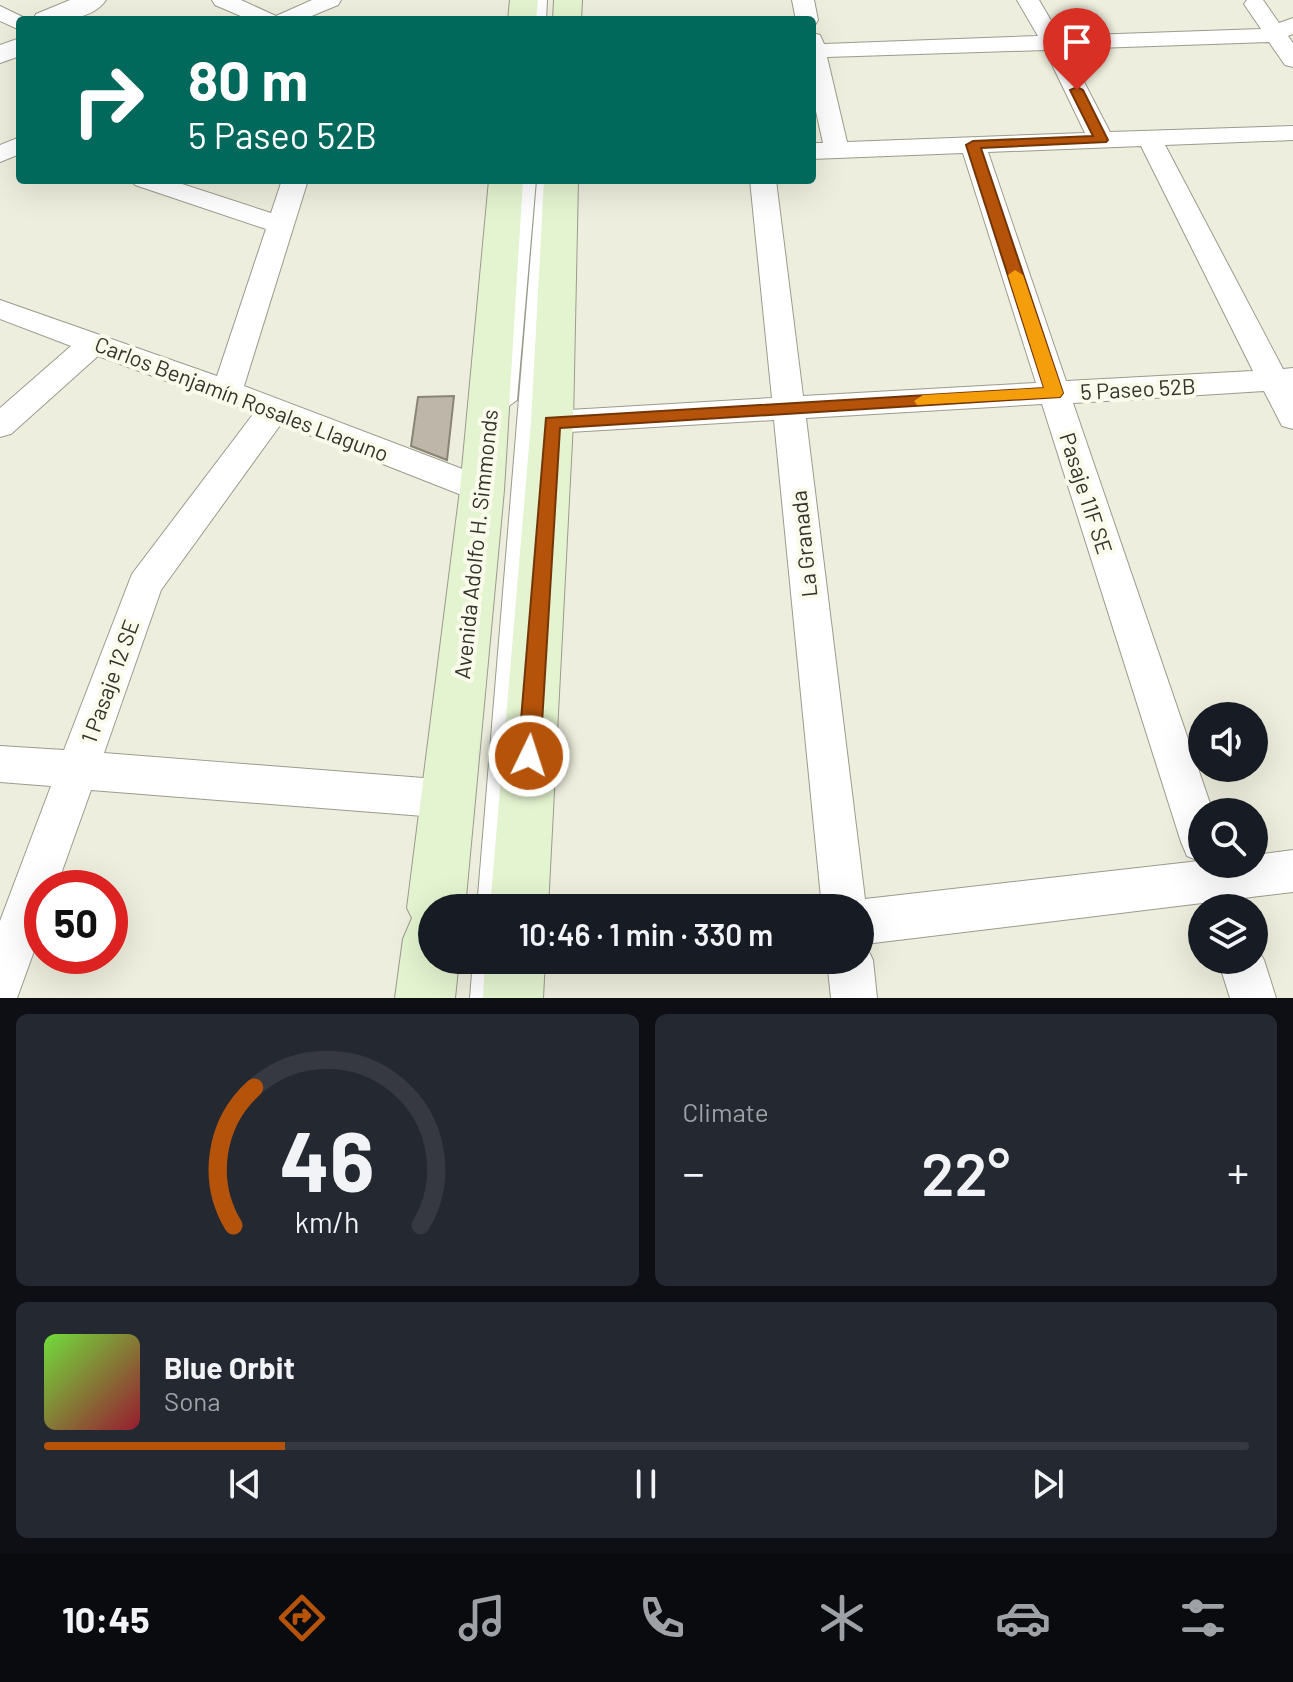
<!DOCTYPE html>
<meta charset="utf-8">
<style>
body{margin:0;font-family:Barlow,sans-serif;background:#242831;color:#f1f3f6;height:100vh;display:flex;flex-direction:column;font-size:30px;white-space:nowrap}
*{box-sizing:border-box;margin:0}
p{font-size:26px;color:#9ea1a6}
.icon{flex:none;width:44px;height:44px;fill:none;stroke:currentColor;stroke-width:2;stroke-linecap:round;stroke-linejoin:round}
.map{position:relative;height:998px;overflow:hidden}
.panel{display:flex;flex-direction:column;gap:16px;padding:16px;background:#0d0f14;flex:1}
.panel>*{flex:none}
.top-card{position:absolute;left:16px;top:16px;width:800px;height:168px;border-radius:8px;box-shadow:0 8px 32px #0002;background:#00695c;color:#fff;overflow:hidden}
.controls{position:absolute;left:1188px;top:702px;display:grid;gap:16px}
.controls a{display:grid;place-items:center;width:80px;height:80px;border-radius:50%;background:#171b24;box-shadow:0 8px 32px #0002;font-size:40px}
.speed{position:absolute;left:24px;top:870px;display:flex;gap:16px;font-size:40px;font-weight:700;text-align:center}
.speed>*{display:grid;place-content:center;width:104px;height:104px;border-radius:50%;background:#171b24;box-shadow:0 8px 32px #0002;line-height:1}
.speed .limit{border:12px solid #d22;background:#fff;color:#111}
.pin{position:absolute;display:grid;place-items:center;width:68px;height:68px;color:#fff;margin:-82px -34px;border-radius:50% 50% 50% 0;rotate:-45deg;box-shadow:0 0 8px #0007}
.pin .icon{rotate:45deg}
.me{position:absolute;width:88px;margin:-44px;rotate:4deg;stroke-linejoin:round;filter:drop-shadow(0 0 6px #0008)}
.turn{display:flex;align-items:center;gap:28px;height:168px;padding:0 40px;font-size:36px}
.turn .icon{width:104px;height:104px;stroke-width:2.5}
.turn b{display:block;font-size:56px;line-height:68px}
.big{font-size:60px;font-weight:600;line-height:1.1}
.panel .tile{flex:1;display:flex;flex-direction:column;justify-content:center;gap:12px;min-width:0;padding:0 28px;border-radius:12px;background:#242831}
.panel .dial{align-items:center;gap:0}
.dial svg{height:208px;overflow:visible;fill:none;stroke:#363941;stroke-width:7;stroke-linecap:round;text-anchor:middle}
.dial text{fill:#f1f3f6;stroke:none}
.song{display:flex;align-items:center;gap:24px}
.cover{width:96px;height:96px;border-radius:12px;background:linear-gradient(135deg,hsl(100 70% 55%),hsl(350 70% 35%))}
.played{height:8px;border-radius:4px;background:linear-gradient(90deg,#b45309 20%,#363941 20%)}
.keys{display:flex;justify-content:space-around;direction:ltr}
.heat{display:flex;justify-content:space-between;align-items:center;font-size:44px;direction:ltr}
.panel .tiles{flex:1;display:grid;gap:16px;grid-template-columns:1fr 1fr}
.tile:last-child{grid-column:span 2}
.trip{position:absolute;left:418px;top:894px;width:456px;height:80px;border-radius:40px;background:#171b24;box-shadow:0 8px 32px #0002;font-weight:600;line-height:80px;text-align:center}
.tab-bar{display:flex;height:128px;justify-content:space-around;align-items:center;background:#090b0e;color:#9ea1a6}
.tab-bar .icon{width:56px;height:56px}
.tab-bar .on{color:#b45309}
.tab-bar b{font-size:36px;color:#f1f3f6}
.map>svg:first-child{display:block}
</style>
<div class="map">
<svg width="1293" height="998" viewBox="0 0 1293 998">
<rect width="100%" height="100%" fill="#eeeede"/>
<path fill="#beb7a9" stroke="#8a8477" stroke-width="2" d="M454 396 447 460 411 446 418 397Z"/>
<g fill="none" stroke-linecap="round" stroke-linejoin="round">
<g stroke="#9b9b8d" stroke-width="2">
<path id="service" d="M535 0H547L546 20H534Z
M522 180H536L517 400 509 406 501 400Z
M537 180H551L501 908H477Z
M473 960H497L494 998H470Z"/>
</g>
<g stroke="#9b9b8d" stroke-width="2">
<path id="minor" d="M212 0H241L276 16 312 0H341L338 5 302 20H250L215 5Z
M792 0H814L818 20 815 25H812V20H796Z
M1017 0H1039L1060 36 1261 29 1244 4 1247 0H1263L1279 23 1293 18V34L1288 36 1293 43V67L1285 65 1269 42 1067 49 1110 132 1293 126V140L1165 145 1283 369 1293 368V429L1282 426 1264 391 1073 403 1213 812H1202V864H1254V855L1293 850V892L865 944 873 960 877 998H831L827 960H860V908H822L774 420 552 433 541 430 536 422 541 414 552 411 772 398 750 180H776L803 396 1036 383 963 153 812 159V143H823L812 93V33L820 35 824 44 1038 36ZM1045 50 1085 133 847 142 827 57ZM1141 146 1253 371 1066 381 988 152ZM1042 404 1181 842 1187 856 1199 861 865 899 806 418Z
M0 6 29 20H20V30L0 21Z
M20 137V154L0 162V145Z
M131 180H170L271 213 282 180H308L244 386 494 481 499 490 494 499 482 503 281 424 161 590 104 753 449 780 464 785 470 799 464 813 449 818 91 790 56 888H42V929L17 998H0V921L51 786 0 782V746L64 750 132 574 254 413 98 356 11 434 0 437V408L71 346 0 319V300L217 376 266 229 135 185Z
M1254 943 1264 960 1276 998H1230L1218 960H1254Z"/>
</g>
<g stroke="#9b9b8d" stroke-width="2">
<path id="tertiary" d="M70 0H106C91 22 56 20 33 20L36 14Z
M20 38V56L0 63V45Z"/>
</g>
<g stroke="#9b9b8d" stroke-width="2">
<path id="secondary" d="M510 0H538L536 20H508Z
M554 0H582L581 20H553Z
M489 180H523L504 490 465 908H432V960H459L455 998H395L403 939 412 918 407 908 460 490Z
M544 180H578L573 422 548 908H490L531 422Z
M485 960H545L543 998H483Z"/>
</g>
<use href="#service" fill="#fff" fill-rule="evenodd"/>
<use href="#minor" fill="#fff" fill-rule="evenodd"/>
<use href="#tertiary" fill="#fff" fill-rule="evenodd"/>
<use href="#secondary" fill="#e4f4d0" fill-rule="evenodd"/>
</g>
<path fill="#b45309" stroke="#753606" stroke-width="2" d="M1077 87 1083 90 1108 140 1106 142 981 148 1063 393 1060 397 560 428 540 756 537 763 529 766 521 763 518 756 546 418 1044 388 966 145 973 141 1093 136 1070 90Z"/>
<path fill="#f59e0b" d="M1015 270 1023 275 1063 393 1060 397 917 405 914 401 923 395 1044 388 1008 275Z"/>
<g text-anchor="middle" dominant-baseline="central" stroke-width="8" stroke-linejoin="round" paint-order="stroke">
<g font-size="22" fill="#34342e" stroke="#fbfbec">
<text transform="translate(1138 388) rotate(-3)">5 Paseo 52B</text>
<text transform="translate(242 398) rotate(21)">Carlos Benjamín Rosales Llaguno</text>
<text transform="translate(1087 493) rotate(72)">Pasaje 11F SE</text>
<text transform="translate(475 544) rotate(-84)">Avenida Adolfo H. Simmonds</text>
<text transform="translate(803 544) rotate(-96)">La Granada</text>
<text transform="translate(109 681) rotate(-70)">1 Pasaje 12 SE</text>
</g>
</g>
</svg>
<div class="controls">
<a><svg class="icon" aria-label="sound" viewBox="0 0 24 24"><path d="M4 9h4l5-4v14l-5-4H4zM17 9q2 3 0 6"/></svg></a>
<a><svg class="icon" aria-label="search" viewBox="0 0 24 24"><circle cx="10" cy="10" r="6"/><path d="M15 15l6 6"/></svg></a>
<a><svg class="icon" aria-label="layers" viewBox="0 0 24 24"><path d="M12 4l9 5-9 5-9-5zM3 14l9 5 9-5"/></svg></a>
</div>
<div class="speed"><div class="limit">50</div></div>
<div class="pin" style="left:1077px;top:90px;background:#d93025"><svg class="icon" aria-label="arrive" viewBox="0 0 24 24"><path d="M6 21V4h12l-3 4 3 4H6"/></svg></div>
<svg class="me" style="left:529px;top:756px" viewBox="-20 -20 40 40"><circle r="17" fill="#b45309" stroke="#fff" stroke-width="3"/><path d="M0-11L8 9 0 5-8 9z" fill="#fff"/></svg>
<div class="trip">10:46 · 1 min · 330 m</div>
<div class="top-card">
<div class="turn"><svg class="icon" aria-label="right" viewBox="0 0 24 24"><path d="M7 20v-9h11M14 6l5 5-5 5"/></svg><div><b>80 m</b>5 Paseo 52B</div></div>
</div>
</div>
<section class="panel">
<div class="tiles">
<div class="tile dial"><svg viewBox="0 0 100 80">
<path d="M14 69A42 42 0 1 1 86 69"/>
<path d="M14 69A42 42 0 0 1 22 16" stroke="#b45309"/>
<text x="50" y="56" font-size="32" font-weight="700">46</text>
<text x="50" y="72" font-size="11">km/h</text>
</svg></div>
<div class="tile"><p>Climate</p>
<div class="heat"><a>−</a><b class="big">22°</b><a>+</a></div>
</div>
<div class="tile">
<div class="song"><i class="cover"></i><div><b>Blue Orbit</b><p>Sona</p></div></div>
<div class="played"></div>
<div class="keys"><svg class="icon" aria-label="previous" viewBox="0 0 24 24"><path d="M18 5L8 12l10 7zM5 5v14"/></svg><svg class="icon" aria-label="pause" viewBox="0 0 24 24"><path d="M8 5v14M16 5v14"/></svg><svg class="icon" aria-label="next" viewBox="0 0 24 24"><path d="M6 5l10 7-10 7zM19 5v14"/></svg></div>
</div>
</div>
</section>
<nav class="tab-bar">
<b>10:45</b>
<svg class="icon on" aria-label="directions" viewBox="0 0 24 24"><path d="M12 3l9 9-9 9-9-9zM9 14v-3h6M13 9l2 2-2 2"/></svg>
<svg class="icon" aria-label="music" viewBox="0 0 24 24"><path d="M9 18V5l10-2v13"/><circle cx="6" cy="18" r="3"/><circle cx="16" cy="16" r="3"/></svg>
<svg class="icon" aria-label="phone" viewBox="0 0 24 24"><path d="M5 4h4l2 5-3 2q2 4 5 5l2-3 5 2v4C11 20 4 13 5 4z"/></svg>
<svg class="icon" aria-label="climate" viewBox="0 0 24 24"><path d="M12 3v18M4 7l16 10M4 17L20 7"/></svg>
<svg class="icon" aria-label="car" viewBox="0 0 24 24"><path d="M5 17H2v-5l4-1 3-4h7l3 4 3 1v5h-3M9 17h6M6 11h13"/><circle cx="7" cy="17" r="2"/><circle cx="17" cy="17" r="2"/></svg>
<svg class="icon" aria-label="filters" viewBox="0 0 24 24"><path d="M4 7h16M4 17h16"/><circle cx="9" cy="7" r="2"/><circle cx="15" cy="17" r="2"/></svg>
</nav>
